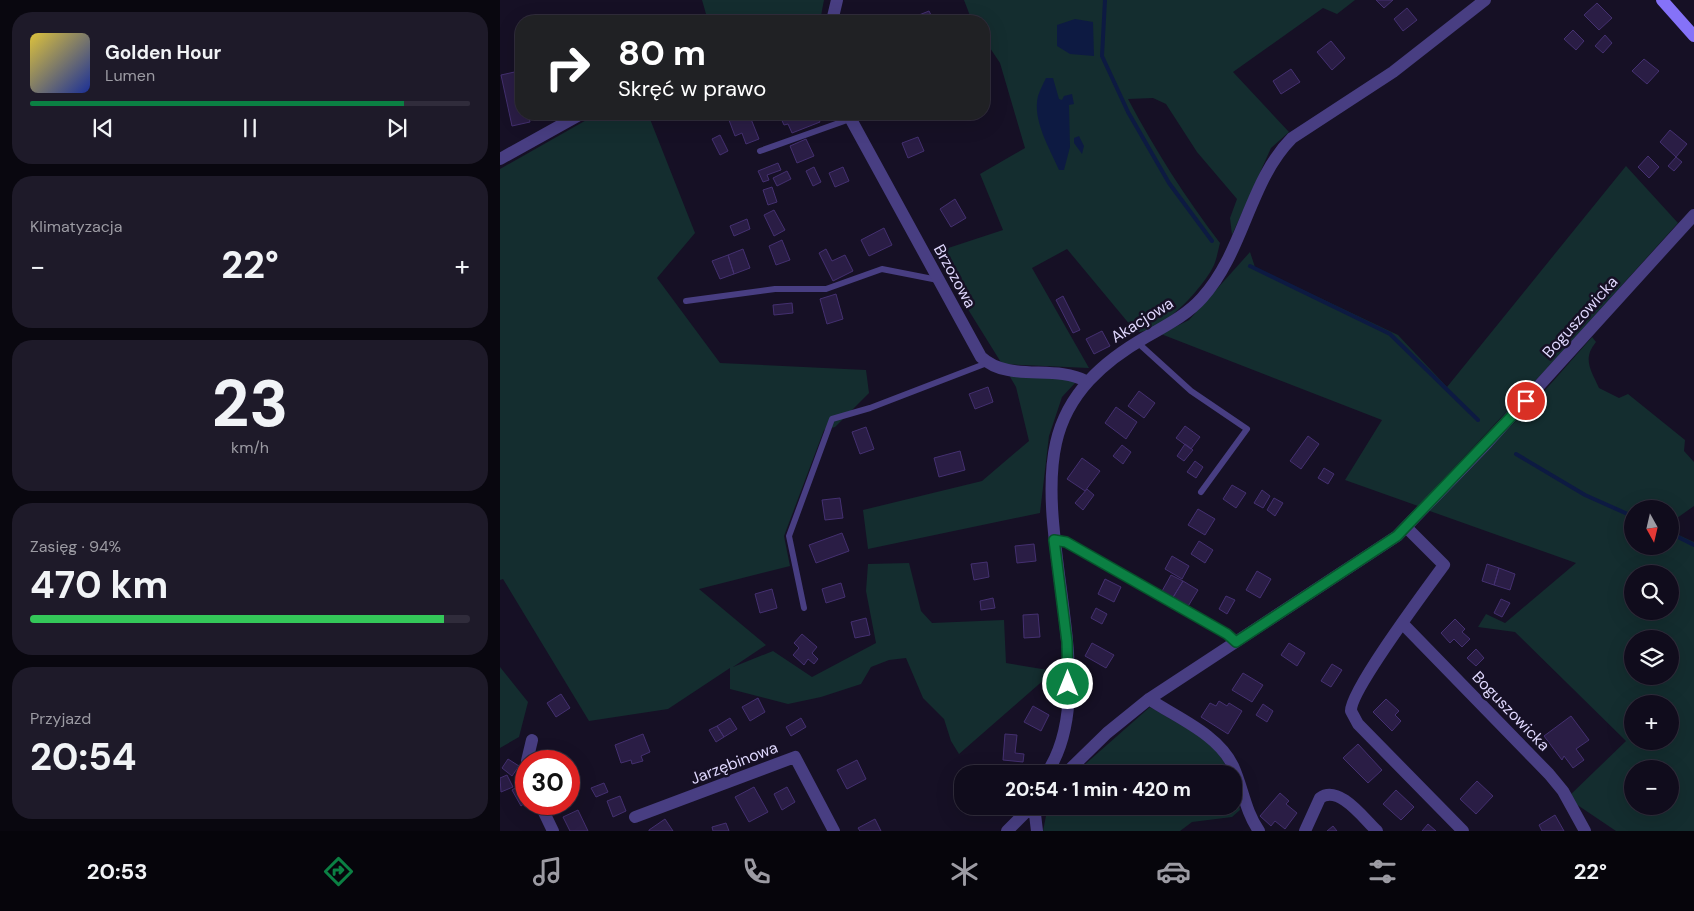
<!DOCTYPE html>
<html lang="pl">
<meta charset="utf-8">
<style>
body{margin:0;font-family:"DM Sans",sans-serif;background:#1e1a29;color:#f1f3f6;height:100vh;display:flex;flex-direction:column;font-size:19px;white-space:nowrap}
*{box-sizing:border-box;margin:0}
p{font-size:16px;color:#9c9ba3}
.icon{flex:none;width:28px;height:28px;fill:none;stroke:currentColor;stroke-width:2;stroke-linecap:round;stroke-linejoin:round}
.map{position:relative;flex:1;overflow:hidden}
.details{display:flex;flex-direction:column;gap:12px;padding:12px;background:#09070f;width:500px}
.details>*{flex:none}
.hud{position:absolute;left:15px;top:15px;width:475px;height:105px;border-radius:20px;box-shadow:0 5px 20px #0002,0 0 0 1px #302c3b;background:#202124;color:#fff;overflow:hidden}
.needle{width:32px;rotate:172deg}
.buttons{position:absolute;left:1124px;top:500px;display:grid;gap:10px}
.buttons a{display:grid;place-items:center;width:55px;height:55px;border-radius:50%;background:#100c1c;box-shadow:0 5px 20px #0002,0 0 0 1px #302c3b;font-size:25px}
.speed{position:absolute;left:15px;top:750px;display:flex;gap:10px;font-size:25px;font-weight:700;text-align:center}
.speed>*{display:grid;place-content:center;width:65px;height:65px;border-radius:50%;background:#100c1c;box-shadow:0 5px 20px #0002,0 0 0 1px #302c3b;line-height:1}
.speed .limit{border:8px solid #d22;background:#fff;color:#111}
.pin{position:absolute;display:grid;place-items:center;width:42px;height:42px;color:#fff;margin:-21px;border:2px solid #fff;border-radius:50%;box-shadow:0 1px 5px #0007}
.me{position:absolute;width:55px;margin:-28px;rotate:0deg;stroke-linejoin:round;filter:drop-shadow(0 0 4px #0008)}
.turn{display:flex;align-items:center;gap:18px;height:105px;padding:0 20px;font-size:22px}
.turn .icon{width:65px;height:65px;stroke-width:2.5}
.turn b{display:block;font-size:35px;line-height:42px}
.big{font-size:38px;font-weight:700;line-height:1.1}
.details .widget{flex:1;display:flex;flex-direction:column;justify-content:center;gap:8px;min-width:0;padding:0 18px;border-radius:20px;background:#1e1a29}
.details .dial{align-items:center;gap:0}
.dial b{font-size:65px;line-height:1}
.song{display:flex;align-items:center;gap:15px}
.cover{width:60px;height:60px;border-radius:8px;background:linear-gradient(135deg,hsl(50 70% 55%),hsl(230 70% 35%))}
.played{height:5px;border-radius:2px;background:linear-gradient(90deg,#0b8043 85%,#302c3b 85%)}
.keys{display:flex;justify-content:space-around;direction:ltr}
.heat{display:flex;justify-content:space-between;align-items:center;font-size:28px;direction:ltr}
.charge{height:8px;border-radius:4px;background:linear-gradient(90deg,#34c759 94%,#302c3b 0)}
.trip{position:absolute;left:454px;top:765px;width:288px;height:50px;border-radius:20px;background:#100c1c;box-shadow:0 5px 20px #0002,0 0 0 1px #302c3b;font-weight:700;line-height:50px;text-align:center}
.tabs{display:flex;height:80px;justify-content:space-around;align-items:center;background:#06050b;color:#9c9ba3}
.tabs .icon{width:35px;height:35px}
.tabs .selected{color:#0b8043}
.tabs b{font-size:22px;color:#f1f3f6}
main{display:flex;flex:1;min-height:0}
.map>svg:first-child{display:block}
</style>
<main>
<section class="details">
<div class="widget">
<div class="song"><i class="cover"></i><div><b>Golden Hour</b><p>Lumen</p></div></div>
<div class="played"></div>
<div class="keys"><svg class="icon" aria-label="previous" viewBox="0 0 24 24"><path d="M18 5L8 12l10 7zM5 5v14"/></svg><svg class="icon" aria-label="pause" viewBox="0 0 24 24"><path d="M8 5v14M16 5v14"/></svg><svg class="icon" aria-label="next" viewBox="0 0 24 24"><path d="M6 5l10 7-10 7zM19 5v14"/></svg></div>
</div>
<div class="widget"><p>Klimatyzacja</p>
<div class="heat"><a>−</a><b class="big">22°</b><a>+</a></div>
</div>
<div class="widget dial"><b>23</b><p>km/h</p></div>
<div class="widget"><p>Zasięg · 94%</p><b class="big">470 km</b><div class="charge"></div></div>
<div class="widget"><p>Przyjazd</p><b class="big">20:54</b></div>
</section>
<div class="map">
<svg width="1194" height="831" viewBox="0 0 1194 831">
<rect width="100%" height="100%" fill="#161025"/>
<path fill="#142d2f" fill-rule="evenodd" d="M202 0H324L320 21H208Z
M464 0H855L837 14 823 8 733 72 789 132 771 148 732 235 730 218 737 199 697 152 666 104 653 98 628 99C655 150 685 197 720 243 718 250 717 258 714 265 704 287 661 334 636 332L567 249 532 268 589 368 502 364 433 253 503 230 480 174 525 148 500 63 484 39V21H472Z
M97 114H148L195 233 157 278 220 363 366 370 369 393 335 427 324 430 284 536 290 566 199 589 266 645 233 667 273 651 312 677 376 643 366 591 368 564 409 563 421 611 432 623 504 620 506 663 554 671 459 754 451 741 444 719 423 698 406 658 389 660 371 667 361 684 321 697 288 704 230 689V668L168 709 89 721 3 579 0 580V169Z
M1126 166 1178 223 1050 365 918 506 845 480 882 420 661 334 689 320 750 252 755 267 898 335 947 387Z
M1092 337 1096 342C1082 359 1091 370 1099 388L1119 398 1128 394 1185 440 1184 451 1194 462V506L1170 523V509H1132V546H1170V531L1194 542V831H1116L1067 798 1126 741 1015 632 978 627 986 614 1005 623 1076 563 927 510 1033 404ZM1132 574H1170V611H1132ZM1132 639H1170V676H1132ZM1132 704H1170V741H1132ZM1132 769H1170V806H1132Z
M509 375 570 378 576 382 562 397 549 436 540 513 368 549 363 510 482 481 529 441 516 387Z
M0 667 28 702 19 737 0 748Z
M650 707 698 735 717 751 731 774H574Z
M733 778 740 810 732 817 692 822 680 831H543L548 806H732Z"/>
<path fill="#0d1a42" d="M575 19 593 22 594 56 570 54 557 46V25Z
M546 78H553L559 99 562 100 564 96 572 94 574 104 569 105 570 147 564 170H559C550 149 532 120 538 96 540 90 543 84 546 78Z
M579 136 584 146 582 154 574 143V138Z"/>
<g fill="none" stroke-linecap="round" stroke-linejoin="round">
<path stroke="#0d1a42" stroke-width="4" d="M605 0 602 56 628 112 669 183 712 241
M750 266 890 334 978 420
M1016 454 1085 495 1132 516
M1170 533 1194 545"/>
</g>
<path fill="#2a1d45" stroke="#443070" d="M876 0H893L884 8Z
M1097 3 1112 18 1099 30 1084 15Z
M907 8 917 20 903 31 894 19Z
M429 11 434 21H410L409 19Z
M1073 30 1084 41 1076 50 1064 39Z
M1105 35 1112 43 1103 53 1095 46Z
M831 41 845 58 832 70 817 52Z
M1144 59 1159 71 1147 84 1132 71Z
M791 69 800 82 781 94 773 81Z
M19 71 21 83V114H28L30 122 12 126 1 75Z
M244 114H249L259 139 246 144 242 133 235 136 229 120Z
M279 114H316L320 122 292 133 288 124 284 125Z
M1170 130 1187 144 1176 157 1160 142Z
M220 135 228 151 220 155 212 139Z
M418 137 424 151 408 158 402 143Z
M306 139 314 156 297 163 290 146Z
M1148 156 1159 167 1149 178 1138 167Z
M1176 157 1182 162 1174 171 1168 166Z
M278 163 281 170 267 175 269 180 263 182 258 171Z
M314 167 321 182 313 186 306 171Z
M343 167 349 181 335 187 329 173Z
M287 171 291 179 277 186 273 178Z
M272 187 277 202 268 205 263 190Z
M455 199 466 218 451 227 440 209Z
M274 210 285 230 274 236 264 215Z
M247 219 250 229 234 236 230 226Z
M384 228 392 245 369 256 361 240Z
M282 240 290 260 276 265 269 246Z
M243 249 250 268 234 274 228 255Z
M326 249 332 261 345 255 353 271 333 281 319 253Z
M228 255 234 274 220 279 212 261Z
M336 294 343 319 327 324 320 299Z
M563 296 580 330 573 333 556 300Z
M292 303 293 313 274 315 273 305Z
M602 331 610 346 594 354 586 339Z
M488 387 493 402 475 409 469 394Z
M639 391 655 403 644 418 628 406Z
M616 407 637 422 626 439 605 423Z
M685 426 700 437 691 449 676 438Z
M366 427 374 449 360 454 352 432Z
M808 436 819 444 801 469 790 461Z
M685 444 693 450 684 461 677 456Z
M622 445 631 452 623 464 613 456Z
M460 451 465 470 439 477 434 458Z
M582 458 600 471 585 491 567 479Z
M695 461 703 467 696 478 687 472Z
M824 468 834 474 828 484 818 478Z
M732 485 746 493 736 508 723 499Z
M587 489 594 495 583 510 575 503Z
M762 490 770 496 763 508 754 503Z
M340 498 343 518 325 520 322 500Z
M774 498 783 503 775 516 767 510Z
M698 509 715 519 705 535 688 525Z
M342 533 349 551 316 563 309 545Z
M699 541 713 550 705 563 691 554Z
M534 544 536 561 517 563 515 546Z
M672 556 689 566 682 579 665 569Z
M487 562 489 577 474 580 471 564Z
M987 564 999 568 994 585 982 581Z
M999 568 1015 574 1010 590 994 585Z
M757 571 771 579 760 598 746 590Z
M671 575 683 581 672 599 661 593Z
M605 579 621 587 614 602 598 594Z
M683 581 698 590 687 608 672 599Z
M341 583 345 597 326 603 322 589Z
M272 589 277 608 260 613 255 594Z
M726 596 735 600 727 614 719 609Z
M493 598 495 608 481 610 480 601Z
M1001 599 1010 603 1002 617 994 613Z
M596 608 607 614 602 624 591 618Z
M538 614 540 637 524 638 523 615Z
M366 618 370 635 355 638 351 622Z
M955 619 965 629 962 632 970 639 962 647 954 639 950 643 941 633Z
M302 634 317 647 312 653 318 659 314 664 308 659 304 665 293 655 299 648 294 643Z
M592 643 614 655 606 668 585 656Z
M789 643 805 653 797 666 781 655Z
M976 649 984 658 976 666 967 658Z
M832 664 842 670 831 687 821 681Z
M743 673 763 685 752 702 732 690Z
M61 694 70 708 56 717 47 703Z
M258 698 265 712 250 721 242 707Z
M886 699 899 711 895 715 901 721 892 731 873 712Z
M719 701 727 706 729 703 742 711 728 734 701 717 710 703 716 706Z
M763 704 773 711 767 722 756 715Z
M533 706 549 715 541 731 524 722Z
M1071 716 1089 740 1076 749 1084 760 1073 768 1064 756 1062 760 1044 736Z
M230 718 237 729 224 737 217 726Z
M301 718 306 727 291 736 286 727Z
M217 726 224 737 216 742 209 730Z
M143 734 150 752 141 756 143 761 132 764 131 760 121 763 115 745Z
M505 734 517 735 515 753 524 754 523 762 503 760Z
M858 744 882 770 868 783 843 758Z
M61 756 63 761H49Z
M8 759 19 766 12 776 2 768Z
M357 760 366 779 347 789 337 770Z
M499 768 501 774H489V772Z
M7 775 13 787 1 792 0 778Z
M977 781 993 796 976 814 960 799Z
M23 783 26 788V802L21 806 12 790Z
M104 783 108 792 96 797 91 788Z
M254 787 268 812 249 822 235 797Z
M287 787 295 802 282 810 274 794Z
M896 790 914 807 901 820 883 804Z
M780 793 789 801 786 804 797 813 785 829 775 821 771 826 760 816Z
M120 796 126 811 113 817 107 801Z
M78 810 88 831H70L63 817Z
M1055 815 1064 831H1042L1039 825Z
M165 819 173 831H149V830Z
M375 819 381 831H360L358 828Z
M226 823 229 831H213L212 827Z
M928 824 936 831H922Z
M833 826 837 831H827Z"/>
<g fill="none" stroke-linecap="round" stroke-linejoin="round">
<path stroke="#483e82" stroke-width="6" d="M260 151 350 119
M186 301 275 289H326L382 269 438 280
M637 342 691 391 747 429 701 492
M555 540 566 542 727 634 736 642
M304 608 289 536 332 419 370 408 487 363"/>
<path stroke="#483e82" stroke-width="12" d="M332 21 337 0
M348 114 481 357C509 383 554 364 586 381
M0 159 81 114
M906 527 944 565C928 587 850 691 851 711L858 724 963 831
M902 623 1049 774 1063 791 1085 831
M649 699C677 718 718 734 733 766 743 788 745 811 759 831
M27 761 32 740
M546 774C603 692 534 540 556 443 567 393 604 361 646 337 665 326 687 315 702 298 744 252 749 181 792 138L893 72 985 0
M565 774 607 733 649 699 897 536 987 443 1194 215
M40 804 53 831
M534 806 537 831
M135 817 295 757 334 831
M507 831 532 806
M805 831 820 798C839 784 864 819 877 831"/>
<path stroke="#8572f8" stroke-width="12" d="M1162 0 1194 36"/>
</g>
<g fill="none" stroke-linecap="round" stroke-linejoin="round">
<g stroke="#07532c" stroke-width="12">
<path id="route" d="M568 684 567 642 554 540 566 542 727 634 736 642 897 536 1026 401"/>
</g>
<use href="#route" stroke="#0b8043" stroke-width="9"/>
</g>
<g text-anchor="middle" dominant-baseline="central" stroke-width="5" stroke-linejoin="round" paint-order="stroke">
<g font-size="16" fill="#dfd7fd" stroke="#161025">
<text transform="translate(455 276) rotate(61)">Brzozowa</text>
<text transform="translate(1080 317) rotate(-48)">Boguszowicka</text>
<text transform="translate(642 320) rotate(-32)">Akacjowa</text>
<text transform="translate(1011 711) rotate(46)">Boguszowicka</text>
<text transform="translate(234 763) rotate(-21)">Jarzębinowa</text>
</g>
</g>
</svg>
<div class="buttons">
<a><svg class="needle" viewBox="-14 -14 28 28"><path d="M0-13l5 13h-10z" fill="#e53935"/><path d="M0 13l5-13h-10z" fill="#9c9ba3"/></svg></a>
<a><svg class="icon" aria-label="search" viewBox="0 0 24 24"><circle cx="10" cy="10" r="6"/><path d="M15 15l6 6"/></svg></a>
<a><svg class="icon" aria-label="layers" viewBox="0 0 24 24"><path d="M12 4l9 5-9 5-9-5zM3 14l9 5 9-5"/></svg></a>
<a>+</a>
<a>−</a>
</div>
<div class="speed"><div class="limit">30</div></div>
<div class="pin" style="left:1026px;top:401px;background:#d93025"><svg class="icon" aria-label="arrive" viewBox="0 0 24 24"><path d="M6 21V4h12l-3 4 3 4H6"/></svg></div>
<svg class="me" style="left:568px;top:684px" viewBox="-20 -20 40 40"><circle r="17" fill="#0b8043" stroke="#fff" stroke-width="3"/><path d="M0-11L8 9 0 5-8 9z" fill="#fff"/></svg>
<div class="trip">20:54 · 1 min · 420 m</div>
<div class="hud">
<div class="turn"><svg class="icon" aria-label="right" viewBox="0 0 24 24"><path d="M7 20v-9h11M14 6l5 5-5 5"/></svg><div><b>80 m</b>Skręć w prawo</div></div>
</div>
</div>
</main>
<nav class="tabs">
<b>20:53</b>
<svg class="icon selected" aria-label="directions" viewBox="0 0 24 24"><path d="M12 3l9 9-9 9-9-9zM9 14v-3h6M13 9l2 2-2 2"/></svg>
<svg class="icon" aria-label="music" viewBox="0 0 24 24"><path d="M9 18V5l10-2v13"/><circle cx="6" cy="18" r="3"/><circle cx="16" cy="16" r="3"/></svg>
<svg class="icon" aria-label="phone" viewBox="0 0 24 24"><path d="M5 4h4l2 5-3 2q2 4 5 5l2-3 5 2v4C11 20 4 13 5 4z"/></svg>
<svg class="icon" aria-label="climate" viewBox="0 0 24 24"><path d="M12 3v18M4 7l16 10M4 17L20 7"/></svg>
<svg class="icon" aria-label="car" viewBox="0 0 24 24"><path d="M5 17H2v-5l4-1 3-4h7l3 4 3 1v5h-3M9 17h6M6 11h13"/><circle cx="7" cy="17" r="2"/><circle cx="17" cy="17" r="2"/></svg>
<svg class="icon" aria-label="filters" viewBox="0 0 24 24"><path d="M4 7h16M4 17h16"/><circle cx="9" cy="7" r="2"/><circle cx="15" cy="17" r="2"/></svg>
<b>22°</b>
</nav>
